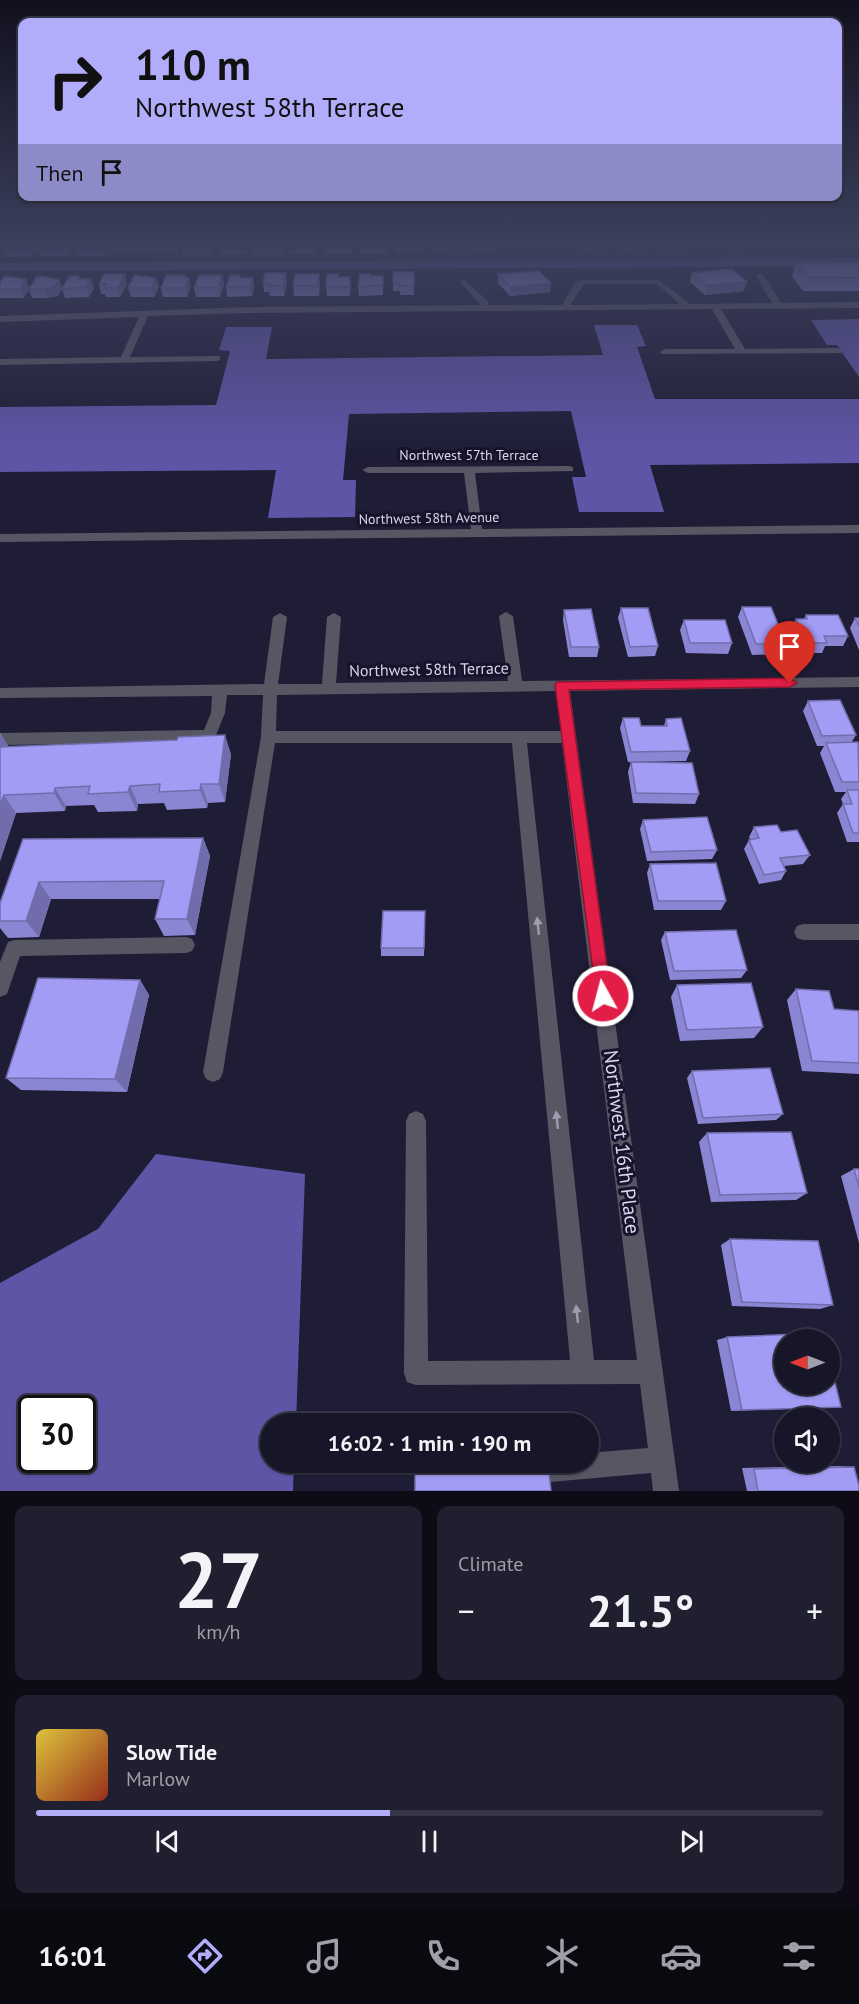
<!DOCTYPE html>
<meta charset="utf-8">
<style>
body{margin:0;font-family:"PT Sans",sans-serif;background:#201f30;color:#f1f3f6;height:100vh;display:flex;flex-direction:column;font-size:22px;white-space:nowrap}
*{box-sizing:border-box;margin:0}
p{font-size:20px;color:#9e9fa8}
.icon{flex:none;width:33px;height:33px;fill:none;stroke:currentColor;stroke-width:2;stroke-linecap:round;stroke-linejoin:round}
.map{position:relative;height:1491px;overflow:hidden}
.panel{display:flex;flex-direction:column;gap:15px;padding:15px;background:#0d0c16;flex:1}
.panel>*{flex:none}
.guide{position:absolute;left:18px;top:18px;width:824px;height:183px;border-radius:12px;box-shadow:0 2px 4px #0004,0 0 0 2px #363545;background:#b1adfa;color:#111;overflow:hidden}
.needle{width:39px;rotate:270deg}
.tools{position:absolute;left:774px;top:1329px;display:grid;gap:12px}
.tools a{display:grid;place-items:center;width:66px;height:66px;border-radius:50%;background:#171628;box-shadow:0 2px 4px #0004,0 0 0 2px #363545;font-size:30px}
.speed{position:absolute;left:18px;top:1395px;display:flex;gap:12px;font-size:30px;font-weight:700;text-align:center}
.speed>*{display:grid;place-content:center;width:78px;height:78px;border-radius:50%;background:#171628;box-shadow:0 2px 4px #0004,0 0 0 2px #363545;line-height:1}
.speed .limit{border:3px solid #111;border-radius:9px;background:#fff;color:#111}
.pin{position:absolute;display:grid;place-items:center;width:51px;height:51px;color:#fff;margin:-62px -26px;border-radius:50% 50% 50% 0;rotate:-45deg;box-shadow:0 0 6px #0007}
.pin .icon{rotate:45deg}
.me{position:absolute;width:66px;margin:-33px;rotate:353deg;stroke-linejoin:round;filter:drop-shadow(0 0 4px #0008)}
.turn{display:flex;align-items:center;gap:21px;height:126px;padding:0 18px;font-size:27px}
.turn .icon{width:78px;height:78px;stroke-width:2.5}
.turn b{display:block;font-size:42px;line-height:51px}
.then{display:flex;align-items:center;height:57px;padding:0 18px;background:#0003;gap:12px;font-size:22px}
.big{font-size:45px;font-weight:800;line-height:1.1}
.panel .card{flex:1;display:flex;flex-direction:column;justify-content:center;gap:9px;min-width:0;padding:0 21px;border-radius:12px;background:#201f30}
.panel .dial{align-items:center;gap:0}
.dial b{font-size:78px;line-height:1}
.song{display:flex;align-items:center;gap:18px}
.cover{width:72px;height:72px;border-radius:9px;background:linear-gradient(135deg,hsl(50 70% 55%),hsl(10 70% 35%))}
.played{height:6px;border-radius:3px;background:linear-gradient(90deg,#b1adfa 45%,#363545 45%)}
.keys{display:flex;justify-content:space-around;direction:ltr}
.heat{display:flex;justify-content:space-between;align-items:center;font-size:33px;direction:ltr}
.panel .tiles{flex:1;display:grid;gap:15px;grid-template-columns:1fr 1fr}
.card:last-child{grid-column:span 2}
.trip{position:absolute;left:260px;top:1413px;width:339px;height:60px;border-radius:30px;background:#171628;box-shadow:0 2px 4px #0004,0 0 0 2px #363545;font-weight:800;line-height:60px;text-align:center}
.tabs{display:flex;height:96px;justify-content:space-around;align-items:center;background:#090910;color:#9e9fa8}
.tabs .icon{width:42px;height:42px}
.tabs .active{color:#b1adfa}
.tabs b{font-size:27px;color:#f1f3f6}
.map>svg:first-child{display:block}
</style>
<div class="map">
<svg width="859" height="1491" viewBox="0 0 859 1491">
<rect width="100%" height="100%" fill="#1f1d36"/>
<path fill="#5e55a7" fill-rule="evenodd" d="M859 319V377L837 345H827L811 320Z
M594 325H637L646 346 637 347 655 399H859V463L650 465 664 512H579L572 477H586L571 411 349 414 343 480H356L355 517 268 518 276 470 0 472V407L216 405 230 351 219 350 226 327H272L266 359 603 355Z
M156 1154 305 1174 296 1423 270 1424V1462L294 1463 293 1491H0V1283L98 1229ZM82 1408V1460H32V1408Z"/>
<g fill="none" stroke-linecap="round" stroke-linejoin="round">
<path fill="#5e55a7" fill-rule="evenodd" d="M859 258V266L0 271V263Z"/>
<path fill="#575764" fill-rule="evenodd" d="M760 274H763L781 303 859 302V308L721 309 745 349 838 348 843 351 841 353 662 354 660 352 665 349H735L712 309 249 313 148 316 130 357 220 356V360L217 361 0 365V359L121 357 139 317 0 322V316L249 307 481 305 460 282 464 280 488 301 489 305H562L575 282 583 280H659L690 304 772 303 756 276ZM584 284H657L679 304 570 305Z
M569 466 573 467V471L475 473 482 529 859 525V533L0 542V534L471 529 464 473H368L362 470 368 467Z
M506 612 513 616 522 681 859 677V687L570 691 679 1491H653L651 1473 550 1482 541 1478 537 1469 540 1462H588V1453L648 1448 640 1384 416 1385 407 1382 404 1373 406 1121 409 1114 416 1111 423 1114 426 1121 428 1361 570 1360 512 743H275L223 1072 220 1079 213 1082 206 1079 203 1072 261 737 263 695H227L225 713 214 740 209 742 0 745V733L204 730 211 713 212 696 0 698V688L264 684 273 617 280 613 287 617 278 684H322L327 617 334 613 341 617 336 683 508 681 499 616ZM556 691 561 731H276L277 695ZM527 743H562L637 1360H594Z
M803 924H859V940H803L797 938 794 932 797 926Z
M186 937 192 939 195 945 192 951 186 953 20 956 7 994 0 997V962L8 942 14 940Z"/>
</g>
<path fill="#8b86d3" d="M38 246 31 256 8 257 5 248Z
M74 246 69 256H41L38 247Z
M75 246H109L104 256H77Z
M112 246H144L141 251H114Z
M145 246H180L178 250H174L172 253 146 252Z
M181 246H215L211 255H183Z
M218 246H249L247 254 219 255Z
M253 246H284L282 255H254Z
M289 246H318L316 254H290Z
M324 246H353L352 254H325Z
M360 246H387V254H360Z
M396 246H423V253H396Z
M432 246H459V249H448V252H438L432 250Z
M469 246H496V249L475 252V249H469Z
M618 246H647V248L626 250 618 248Z
M655 246H685L684 249H657Z
M859 262V291H803L792 276 796 263Z
M393 272H414V295H400V291H393Z
M286 273 287 282 284 296H270L269 292H264L263 283Z
M692 273 744 291 705 295 690 282Z
M125 274 127 284 120 297H106L105 294H101L99 284Z
M498 274 550 292 510 296 498 283Z
M222 275 224 284 220 297H196L194 288Z
M370 276H383V295L359 296 358 287Z
M338 277H350L351 286 350 296H327L326 287Z
M156 278 159 287 154 297H131L128 288Z
M185 278 191 287 187 297H163L161 288Z
M241 278 254 287 252 296 227 297 226 287Z
M26 279 29 288 59 279 62 288 81 279 94 288 89 297 65 298 62 289 58 296 47 298H32L29 290 23 298H0V283Z
M320 283 319 296H294L293 286Z
M742 607 786 644 782 654 752 655 738 617Z
M621 608 658 646 655 656 628 657 618 618Z
M564 610 599 647 597 657H569L563 620Z
M806 615 848 636 843 646H825L822 653H801L791 629 796 619H804Z
M855 618H859V650L850 628Z
M684 620 732 643 728 654 686 653 680 630Z
M808 701 856 735 851 743 859 744V842H847L837 813 843 804 841 799 846 792H835L820 753 824 746H817L803 711Z
M623 718 641 726H664L666 719 690 751 686 761 633 762 699 794 695 804 633 803 628 772 631 762H628L620 728Z
M0 733 8 746 231 754 225 802 208 803 207 808 167 810 164 803 138 804 137 811 98 812 94 805 66 806 65 811 16 813 0 861Z
M643 820 717 850 712 859 647 861 640 829Z
M754 827 781 832 810 855 803 864 784 866 786 871 781 880 759 884 744 849 749 840 750 839 749 837Z
M203 838 210 856 195 935 164 936 155 919 160 899H51L39 937 8 938 0 928V903L23 839Z
M650 864 726 901 721 910H654L647 873Z
M425 911 424 956H381V948Z
M665 932 747 970 741 978 670 980 661 940Z
M140 980 149 995 127 1092 21 1090 6 1078Z
M677 985 763 1027 754 1038 680 1041 671 997Z
M796 989 834 1009 859 1011V1074L802 1071 787 1000Z
M692 1071 783 1114 776 1120 698 1124 687 1078Z
M707 1133 807 1193 796 1200 711 1202 699 1142Z
M854 1169H859V1243L841 1176Z
M730 1239 833 1305 820 1309 732 1306 721 1245Z
M727 1337 841 1407 731 1411 717 1340Z
M839 1466 854 1467 859 1491H747L742 1468Z"/>
<path fill="#716dac" d="M29 246H38L31 256 28 247Z
M66 246H74L69 256 66 247Z
M101 246H109L104 256 101 247Z
M170 246H173L174 250 172 253Z
M210 246H215L211 255Z
M245 246H249L247 254Z
M280 246H284L282 255Z
M475 246H496V249L475 252Z
M583 246H609L608 248 582 251Z
M627 246H647V248L626 250Z
M733 246H758V247L732 250Z
M286 273 287 282 284 296 283 286Z
M125 274 127 284 120 297 118 288Z
M319 274 320 283 319 296 318 286Z
M185 275 187 284 189 278 191 287 187 297 184 278Z
M222 275 224 284 220 297 218 287Z
M350 277 351 286 350 296 349 287Z
M156 278 159 287 154 297 152 288Z
M253 278 254 287 252 296 250 287Z
M26 279 29 289 23 298 20 289Z
M59 279 62 288 58 296 47 298 44 289Z
M91 279 94 288 89 297 86 287Z
M747 282 744 291 705 295 707 285Z
M551 283 550 292 510 296V287Z
M0 733 12 752 0 755Z
M225 735 231 754 225 802 219 784Z
M201 784 208 803 207 808 200 790Z
M130 786 138 804 137 811 128 792Z
M55 788 66 806 65 811 54 793Z
M4 795 16 813 0 861V805Z
M203 838 210 856 195 935 187 919Z
M39 882 51 899 39 937 26 921Z
M140 980 149 995 127 1092 115 1079Z"/>
<path fill="#a29cf5" stroke="#716dac" stroke-width="1.5" d="M6 246H29L28 247 5 248Z
M39 246H66V247H38Z
M75 246H101L74 247Z
M859 262V278L807 277 796 263Z
M731 269 747 282 707 285 692 273Z
M539 271 551 283 510 287 498 274Z
M393 272H414V286H400V282H393Z
M265 273H286L283 286H269V283H263Z
M104 274H125L118 288H104L106 284H99Z
M295 274H319L318 286H293Z
M327 274H338V277H350L349 287H326Z
M360 274H370V276H383V285L358 287Z
M134 275 156 278 152 288H128Z
M166 275H185L184 278H189L185 288H161Z
M199 275H222L218 287 194 288Z
M230 275H240V278H253L250 287H226Z
M4 276 26 279 20 289H0V283Z
M37 276 59 279 55 286 44 289H29Z
M69 276H80L78 279H91L86 287 62 289Z
M742 607H771L786 644H756Z
M621 608H648L658 646 630 647Z
M591 609 599 647H571L564 610Z
M806 615H838L848 636H824L827 643H806L796 619H807Z
M855 618H859V626Z
M684 620H725L732 643H690Z
M840 700 856 735 822 736 808 701Z
M623 718H639L641 726H667L666 719 681 718 690 751 631 752Z
M225 735 219 784H201L200 790 159 792 160 784 130 786 128 792 88 794 90 786 55 788 54 793 4 795 0 805V747L177 740 178 737Z
M858 742 859 782H842L826 743Z
M631 762 692 763 699 794 636 793Z
M847 790H859V833H853L843 804H852Z
M707 817 717 850 651 852 643 820Z
M777 825 781 832 797 830 810 855 780 858 786 871 764 875 749 840 759 838 754 827Z
M203 838 187 919H155L164 881 39 882 26 921H0V903L23 839Z
M716 863 726 901H658L650 864Z
M383 911H425L424 948H381Z
M736 930 747 970 674 971 665 932Z
M38 978 140 980 115 1079 6 1078Z
M751 983 763 1027 687 1030 677 985Z
M796 989 829 991 834 1009 859 1011V1063L812 1061Z
M770 1068 783 1114 703 1118 692 1071Z
M791 1132 807 1193 720 1195 707 1133Z
M854 1169H859V1187Z
M730 1239 818 1241 833 1305 742 1302Z
M822 1333 824 1340H784V1384H830V1362L841 1407 742 1410 727 1337Z
M415 1462H548L551 1491H415Z
M854 1467 859 1486V1491H758L754 1469Z"/>
<defs><path id="oneway-solid" d="M-6-.8H1V-3.2L6.5 0L1 3.2V.8H-6Z" transform="scale(1.5)"/></defs>
<g fill="#9d9dad">
<use href="#oneway-solid" transform="translate(538 926) rotate(-96)"/>
<use href="#oneway-solid" transform="translate(557 1120) rotate(-96)"/>
<use href="#oneway-solid" transform="translate(577 1314) rotate(-96)"/>
</g>
<linearGradient id="sky" x2="0" y2="1"><stop stop-color="#11101e"/><stop offset="0.54" stop-color="#3c405d"/><stop offset="1" stop-color="#3c405d" stop-opacity="0"/></linearGradient>
<rect width="859" height="455" fill="url(#sky)"/>
<path fill="#e11d48" stroke="#92132f" stroke-width="1.5" d="M790 678 797 683 790 687 569 690 611 996 609 1001 603 1004 597 1001 555 685 557 682Z"/>
<g text-anchor="middle" dominant-baseline="central" stroke-width="6" stroke-linejoin="round" paint-order="stroke">
<g font-size="14" fill="#d7d7e8" stroke="#16132c">
<text x="469" y="455">Northwest 57th Terrace</text>
<text transform="translate(429 518) rotate(-1)">Northwest 58th Avenue</text>
</g>
<g font-size="16" fill="#d7d7e8" stroke="#16132c">
<text transform="translate(429 669) rotate(-1)">Northwest 58th Terrace</text>
</g>
<g font-size="20" fill="#d7d7e8" stroke="#16132c">
<text transform="translate(622 1142) rotate(83)">Northwest 16th Place</text>
</g>
</g>
</svg>
<div class="tools">
<a><svg class="needle" viewBox="-14 -14 28 28"><path d="M0-13l5 13h-10z" fill="#e53935"/><path d="M0 13l5-13h-10z" fill="#9e9fa8"/></svg></a>
<a><svg class="icon" aria-label="sound" viewBox="0 0 24 24"><path d="M4 9h4l5-4v14l-5-4H4zM17 9q2 3 0 6"/></svg></a>
</div>
<div class="speed"><div class="limit">30</div></div>
<div class="pin" style="left:790px;top:683px;background:#d93025"><svg class="icon" aria-label="arrive" viewBox="0 0 24 24"><path d="M6 21V4h12l-3 4 3 4H6"/></svg></div>
<svg class="me" style="left:603px;top:996px" viewBox="-20 -20 40 40"><circle r="17" fill="#e11d48" stroke="#fff" stroke-width="3"/><path d="M0-11L8 9 0 5-8 9z" fill="#fff"/></svg>
<div class="trip">16:02 · 1 min · 190 m</div>
<div class="guide">
<div class="turn"><svg class="icon" aria-label="right" viewBox="0 0 24 24"><path d="M7 20v-9h11M14 6l5 5-5 5"/></svg><div><b>110 m</b>Northwest 58th Terrace</div></div>
<div class="then">Then<svg class="icon" aria-label="arrive" viewBox="0 0 24 24"><path d="M6 21V4h12l-3 4 3 4H6"/></svg></div>
</div>
</div>
<section class="panel">
<div class="tiles">
<div class="card dial"><b>27</b><p>km/h</p></div>
<div class="card"><p>Climate</p>
<div class="heat"><a>−</a><b class="big">21.5°</b><a>+</a></div>
</div>
<div class="card">
<div class="song"><i class="cover"></i><div><b>Slow Tide</b><p>Marlow</p></div></div>
<div class="played"></div>
<div class="keys"><svg class="icon" aria-label="previous" viewBox="0 0 24 24"><path d="M18 5L8 12l10 7zM5 5v14"/></svg><svg class="icon" aria-label="pause" viewBox="0 0 24 24"><path d="M8 5v14M16 5v14"/></svg><svg class="icon" aria-label="next" viewBox="0 0 24 24"><path d="M6 5l10 7-10 7zM19 5v14"/></svg></div>
</div>
</div>
</section>
<nav class="tabs">
<b>16:01</b>
<svg class="icon active" aria-label="directions" viewBox="0 0 24 24"><path d="M12 3l9 9-9 9-9-9zM9 14v-3h6M13 9l2 2-2 2"/></svg>
<svg class="icon" aria-label="music" viewBox="0 0 24 24"><path d="M9 18V5l10-2v13"/><circle cx="6" cy="18" r="3"/><circle cx="16" cy="16" r="3"/></svg>
<svg class="icon" aria-label="phone" viewBox="0 0 24 24"><path d="M5 4h4l2 5-3 2q2 4 5 5l2-3 5 2v4C11 20 4 13 5 4z"/></svg>
<svg class="icon" aria-label="climate" viewBox="0 0 24 24"><path d="M12 3v18M4 7l16 10M4 17L20 7"/></svg>
<svg class="icon" aria-label="car" viewBox="0 0 24 24"><path d="M5 17H2v-5l4-1 3-4h7l3 4 3 1v5h-3M9 17h6M6 11h13"/><circle cx="7" cy="17" r="2"/><circle cx="17" cy="17" r="2"/></svg>
<svg class="icon" aria-label="filters" viewBox="0 0 24 24"><path d="M4 7h16M4 17h16"/><circle cx="9" cy="7" r="2"/><circle cx="15" cy="17" r="2"/></svg>
</nav>
